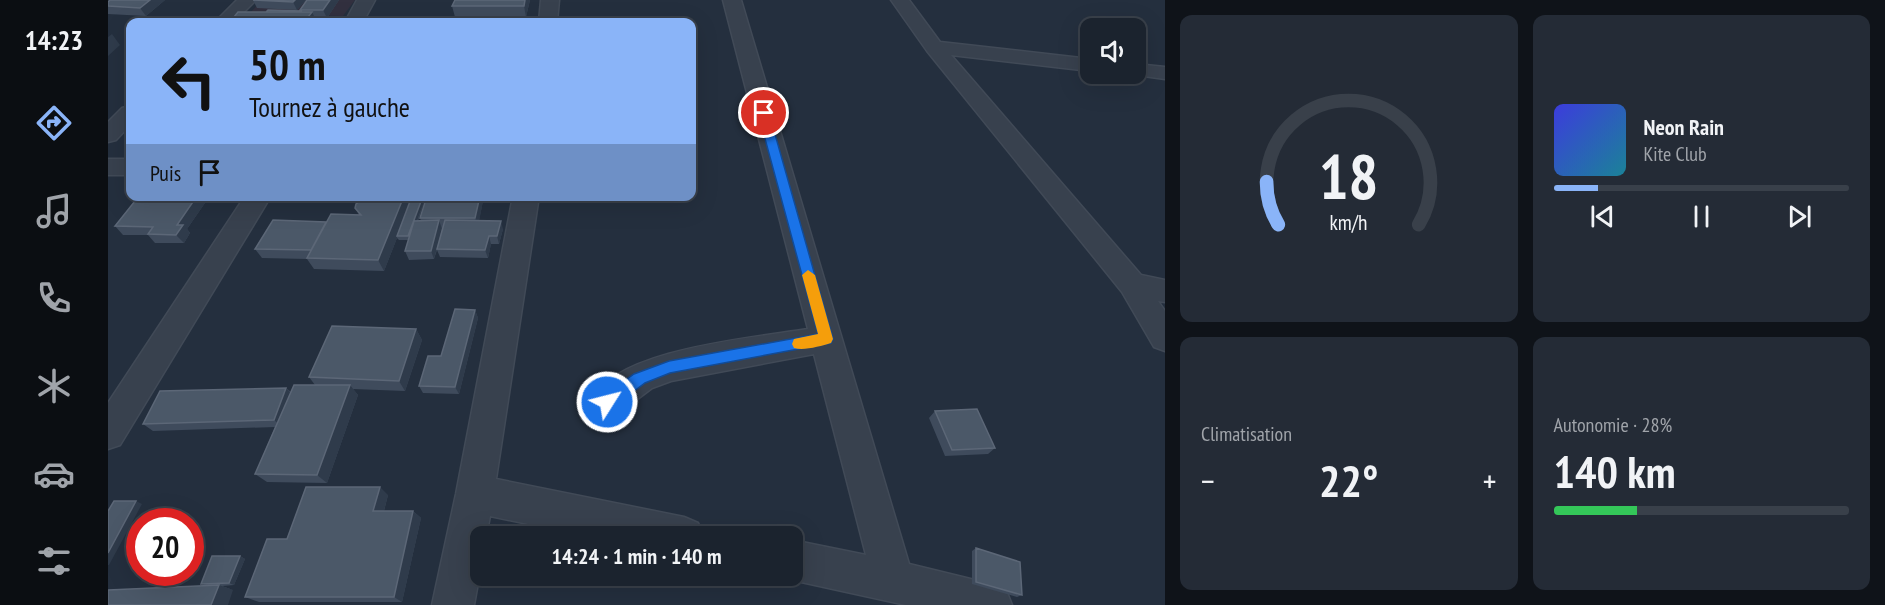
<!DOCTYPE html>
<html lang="fr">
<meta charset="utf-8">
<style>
body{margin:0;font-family:"PT Sans Narrow",sans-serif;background:#242b36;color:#f1f3f6;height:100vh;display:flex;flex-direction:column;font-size:22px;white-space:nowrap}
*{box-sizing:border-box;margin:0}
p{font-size:20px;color:#a0a4aa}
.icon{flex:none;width:33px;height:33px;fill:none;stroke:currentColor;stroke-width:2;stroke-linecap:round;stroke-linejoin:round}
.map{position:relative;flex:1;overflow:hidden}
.side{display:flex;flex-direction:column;gap:15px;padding:15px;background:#0f1319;width:720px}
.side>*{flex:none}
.top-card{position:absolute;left:18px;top:18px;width:570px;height:183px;border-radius:12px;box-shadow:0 6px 24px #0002,0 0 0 2px #39404a;background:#8ab4f8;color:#111;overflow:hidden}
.buttons{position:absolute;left:972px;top:18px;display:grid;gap:12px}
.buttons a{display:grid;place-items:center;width:66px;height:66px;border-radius:12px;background:#1b232e;box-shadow:0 6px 24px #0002,0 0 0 2px #39404a;font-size:30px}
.speed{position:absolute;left:18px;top:508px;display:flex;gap:12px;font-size:30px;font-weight:700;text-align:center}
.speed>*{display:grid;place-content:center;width:78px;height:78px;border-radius:50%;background:#1b232e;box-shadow:0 6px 24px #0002,0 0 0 2px #39404a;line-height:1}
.speed .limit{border:9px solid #d22;background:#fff;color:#111}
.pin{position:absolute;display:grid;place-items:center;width:51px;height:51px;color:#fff;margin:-26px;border:3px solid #fff;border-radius:50%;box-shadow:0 2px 6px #0007}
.me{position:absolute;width:66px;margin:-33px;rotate:54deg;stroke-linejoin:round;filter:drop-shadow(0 0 4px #0008)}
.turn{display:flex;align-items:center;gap:21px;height:126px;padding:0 24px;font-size:27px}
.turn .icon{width:78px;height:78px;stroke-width:2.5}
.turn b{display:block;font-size:42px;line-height:51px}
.then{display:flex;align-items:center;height:57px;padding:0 24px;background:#0003;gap:12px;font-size:22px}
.big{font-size:45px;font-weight:700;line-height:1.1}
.side .tile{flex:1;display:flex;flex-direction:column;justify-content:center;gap:9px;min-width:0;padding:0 21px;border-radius:12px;background:#242b36}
.side .dial{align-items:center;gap:0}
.dial svg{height:156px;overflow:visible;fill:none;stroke:#39404a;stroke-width:7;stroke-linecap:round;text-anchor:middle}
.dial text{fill:#f1f3f6;stroke:none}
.song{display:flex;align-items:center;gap:18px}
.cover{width:72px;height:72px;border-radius:9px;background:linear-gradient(135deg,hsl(240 70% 55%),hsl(190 70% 35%))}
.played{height:6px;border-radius:3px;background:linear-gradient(90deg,#8ab4f8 15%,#39404a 15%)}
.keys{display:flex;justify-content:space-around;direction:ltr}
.heat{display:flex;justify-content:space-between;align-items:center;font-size:33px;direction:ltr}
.charge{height:9px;border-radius:4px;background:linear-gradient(90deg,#34c759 28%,#39404a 0)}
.side .tiles{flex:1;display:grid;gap:15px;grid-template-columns:repeat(2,1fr)}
.trip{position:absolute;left:362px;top:526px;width:333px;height:60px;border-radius:12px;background:#1b232e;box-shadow:0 6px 24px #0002,0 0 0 2px #39404a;font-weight:700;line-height:60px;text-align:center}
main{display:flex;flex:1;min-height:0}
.menu{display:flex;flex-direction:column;width:108px;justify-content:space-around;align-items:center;background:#0b0e12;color:#a0a4aa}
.menu .icon{width:42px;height:42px}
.menu .current{color:#8ab4f8}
.menu b{font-size:27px;color:#f1f3f6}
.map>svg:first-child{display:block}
</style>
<main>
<nav class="menu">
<b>14:23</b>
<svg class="icon current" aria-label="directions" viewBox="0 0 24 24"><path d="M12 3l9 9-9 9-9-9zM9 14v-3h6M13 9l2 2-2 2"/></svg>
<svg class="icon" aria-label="music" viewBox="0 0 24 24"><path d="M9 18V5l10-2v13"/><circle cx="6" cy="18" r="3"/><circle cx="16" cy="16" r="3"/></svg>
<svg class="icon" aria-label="phone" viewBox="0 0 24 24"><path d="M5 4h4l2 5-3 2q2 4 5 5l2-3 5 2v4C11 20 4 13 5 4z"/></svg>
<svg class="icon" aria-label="climate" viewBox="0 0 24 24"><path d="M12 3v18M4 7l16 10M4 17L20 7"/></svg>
<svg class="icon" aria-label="car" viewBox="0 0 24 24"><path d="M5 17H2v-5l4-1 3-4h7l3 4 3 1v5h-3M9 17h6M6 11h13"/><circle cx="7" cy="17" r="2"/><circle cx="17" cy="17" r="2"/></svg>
<svg class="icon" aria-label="filters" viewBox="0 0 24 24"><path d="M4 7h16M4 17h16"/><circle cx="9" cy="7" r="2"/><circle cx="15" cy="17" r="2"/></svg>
</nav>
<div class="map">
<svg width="1057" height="605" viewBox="0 0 1057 605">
<rect width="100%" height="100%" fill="#242f3e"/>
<path fill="#32303f" d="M154 0H247L235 16 141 14Z"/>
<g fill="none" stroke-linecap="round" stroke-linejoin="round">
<g stroke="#414a57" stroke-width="3">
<path id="minor" d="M129 0H148L126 22H107Z
M249 0H267L255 22H237Z
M433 0H451L449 22H431Z
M615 0H633L801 564 883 584 898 590 904 605H798L684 580 674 576H684V540L758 555 706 354 563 381 544 388 511 413 499 417 487 413 482 402C506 349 646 338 700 329Z
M783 0H801L832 42 982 59V71L843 55 1033 275 1057 280V302L1050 301 1057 311V351L1046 347 1014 292 819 51Z
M1028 64 1057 67V79L1021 74H1028Z
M22 106V125L8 140 0 142V122L14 108Z
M0 159H22V175H0Z
M137 196H163L12 445 0 449V403Z
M405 196H431L388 479 576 517 590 523 596 537H482L382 516 378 537H372V572L366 605H324L348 494Z"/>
</g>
<use href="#minor" fill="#38414e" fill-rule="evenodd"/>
</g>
<path fill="#3f4b5c" d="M57 0 38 16 0 14V2Z
M145 0H198L189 10 149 8Z
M199 0H231L219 18H207L208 20 206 22H122L158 12 192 11Z
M347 0H422L418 17H347L344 6Z
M31 196H96L99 200 79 229 82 233 76 243H47L40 235H15L7 226Z
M256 196H318L310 221H313L312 218 376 196 371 220 395 229 391 244H383L380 258 332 257 329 250 326 259 301 260 297 251 301 240H291L289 238 276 271 206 269 199 259 154 258 147 249 218 222 219 223 251 215 247 208 257 199Z
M367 310 370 318 351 394 315 393 311 386Z
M308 329 314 340 297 391 245 389 250 395 219 483 159 482 147 474 167 427 45 431 35 424 178 388 183 392 207 385 201 377Z
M827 411 887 448 880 454 837 456 821 418Z
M280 495 276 511H305L313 518 294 602H151L137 597 179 539Z
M868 548 914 595 909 597 864 584V551Z
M132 556 137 559 126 585 114 586 125 590 93 584Z"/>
<path fill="#2f3b4b" d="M42 0H57L38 16 32 8Z
M187 0H198L189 10 185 2Z
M222 0H231L219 18 215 10Z
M417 0H422L418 17 416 6Z
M204 12 208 20 206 22H197V21Z
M4 34 12 45 0 56V37Z
M89 196H96L99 200 79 229 82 233 76 243 68 235 69 225Z
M296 196H306L289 236V238L276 271 270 260Z
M315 196H318L302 240 300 236Z
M372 196H376L370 227 367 218Z
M331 220 334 229 326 259 323 251Z
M393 221 395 229 391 244 389 236Z
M381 236 383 244 380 258 377 250Z
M367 310 370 318 351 394 347 387Z
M308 329 314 340 297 391 291 381Z
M242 385 250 395 219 483 209 475Z
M178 388 185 395 174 427 166 420Z
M272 487 280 495 274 518 265 511Z
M28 501 34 504 1 565H0V553Z
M305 511 313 518 294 602 286 597Z
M132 556 137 559 126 585 121 583Z
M111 585 125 590 120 605H103Z"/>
<path fill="#4b5868" stroke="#5c6777" stroke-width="1.5" d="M2 0H42L32 8 0 6V2Z
M145 0H187L185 2Z
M199 0H222L215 10H192Z
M347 0H417L416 6H344Z
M160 10 193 11 192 12H158Z
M130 12H204L197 21 122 22Z
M384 18H401L399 22H382Z
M31 196H89L69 225H75L68 235 40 234 45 227 7 226Z
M260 196H296L270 260 199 258 223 214 253 215 247 208 248 204Z
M304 196H315L300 236H289Z
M319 196H372L367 218H312Z
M165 220 218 222 203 250 147 249Z
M331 220 323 251H297L306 221Z
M337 220 393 221 389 236H381L377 250 329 249Z
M347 309 367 310 347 387 311 386 320 356H333Z
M224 326 308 329 291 381 201 377Z
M186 385H242L209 475 147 474Z
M178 388 166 420 35 424 52 391Z
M869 409 887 448 844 450 827 411Z
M198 487H272L265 511H305L286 597H137L159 539H179Z
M6 501H28L0 553V511Z
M868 548 912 562 914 595 868 582Z
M104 556H132L121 583 93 584Z
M111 585 103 605H0V590Z"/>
<path fill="#1a73e8" stroke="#114b97" stroke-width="1.5" d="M656 110 661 113 725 339 723 343 562 373 537 383 505 407 499 409 494 407 491 402 494 397 526 374 561 361 710 334 650 113Z"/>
<path fill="#f59e0b" d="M700 270 707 275 725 339 723 343C713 346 696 351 686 348L684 344 686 339 710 334 694 275Z"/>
</svg>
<div class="buttons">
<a><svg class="icon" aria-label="sound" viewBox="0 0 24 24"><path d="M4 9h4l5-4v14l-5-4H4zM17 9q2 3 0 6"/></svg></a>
</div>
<div class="speed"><div class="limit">20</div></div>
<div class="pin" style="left:656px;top:113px;background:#d93025"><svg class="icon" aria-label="arrive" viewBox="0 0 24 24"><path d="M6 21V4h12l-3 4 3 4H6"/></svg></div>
<svg class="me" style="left:499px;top:402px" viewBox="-20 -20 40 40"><circle r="17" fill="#1a73e8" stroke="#fff" stroke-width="3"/><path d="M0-11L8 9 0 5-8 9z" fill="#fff"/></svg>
<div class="trip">14:24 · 1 min · 140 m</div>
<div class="top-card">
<div class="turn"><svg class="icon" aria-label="left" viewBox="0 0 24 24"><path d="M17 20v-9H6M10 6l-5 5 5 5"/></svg><div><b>50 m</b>Tournez à gauche</div></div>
<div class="then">Puis<svg class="icon" aria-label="arrive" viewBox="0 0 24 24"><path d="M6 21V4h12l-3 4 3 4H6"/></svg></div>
</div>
</div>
<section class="side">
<div class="tiles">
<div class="tile dial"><svg viewBox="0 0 100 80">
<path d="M14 69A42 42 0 1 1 86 69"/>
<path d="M14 69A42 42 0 0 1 8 47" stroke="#8ab4f8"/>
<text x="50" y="56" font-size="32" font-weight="700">18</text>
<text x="50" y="72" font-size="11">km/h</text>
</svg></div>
<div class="tile">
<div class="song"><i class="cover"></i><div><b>Neon Rain</b><p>Kite Club</p></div></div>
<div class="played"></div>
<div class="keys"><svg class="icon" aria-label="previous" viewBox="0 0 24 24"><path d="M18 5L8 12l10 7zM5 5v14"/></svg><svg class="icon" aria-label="pause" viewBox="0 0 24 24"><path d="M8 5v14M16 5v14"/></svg><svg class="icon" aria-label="next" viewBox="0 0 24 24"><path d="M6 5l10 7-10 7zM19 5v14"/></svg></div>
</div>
<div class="tile"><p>Climatisation</p>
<div class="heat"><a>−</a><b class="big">22°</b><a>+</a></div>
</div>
<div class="tile"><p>Autonomie · 28%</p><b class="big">140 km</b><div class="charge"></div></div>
</div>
</section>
</main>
